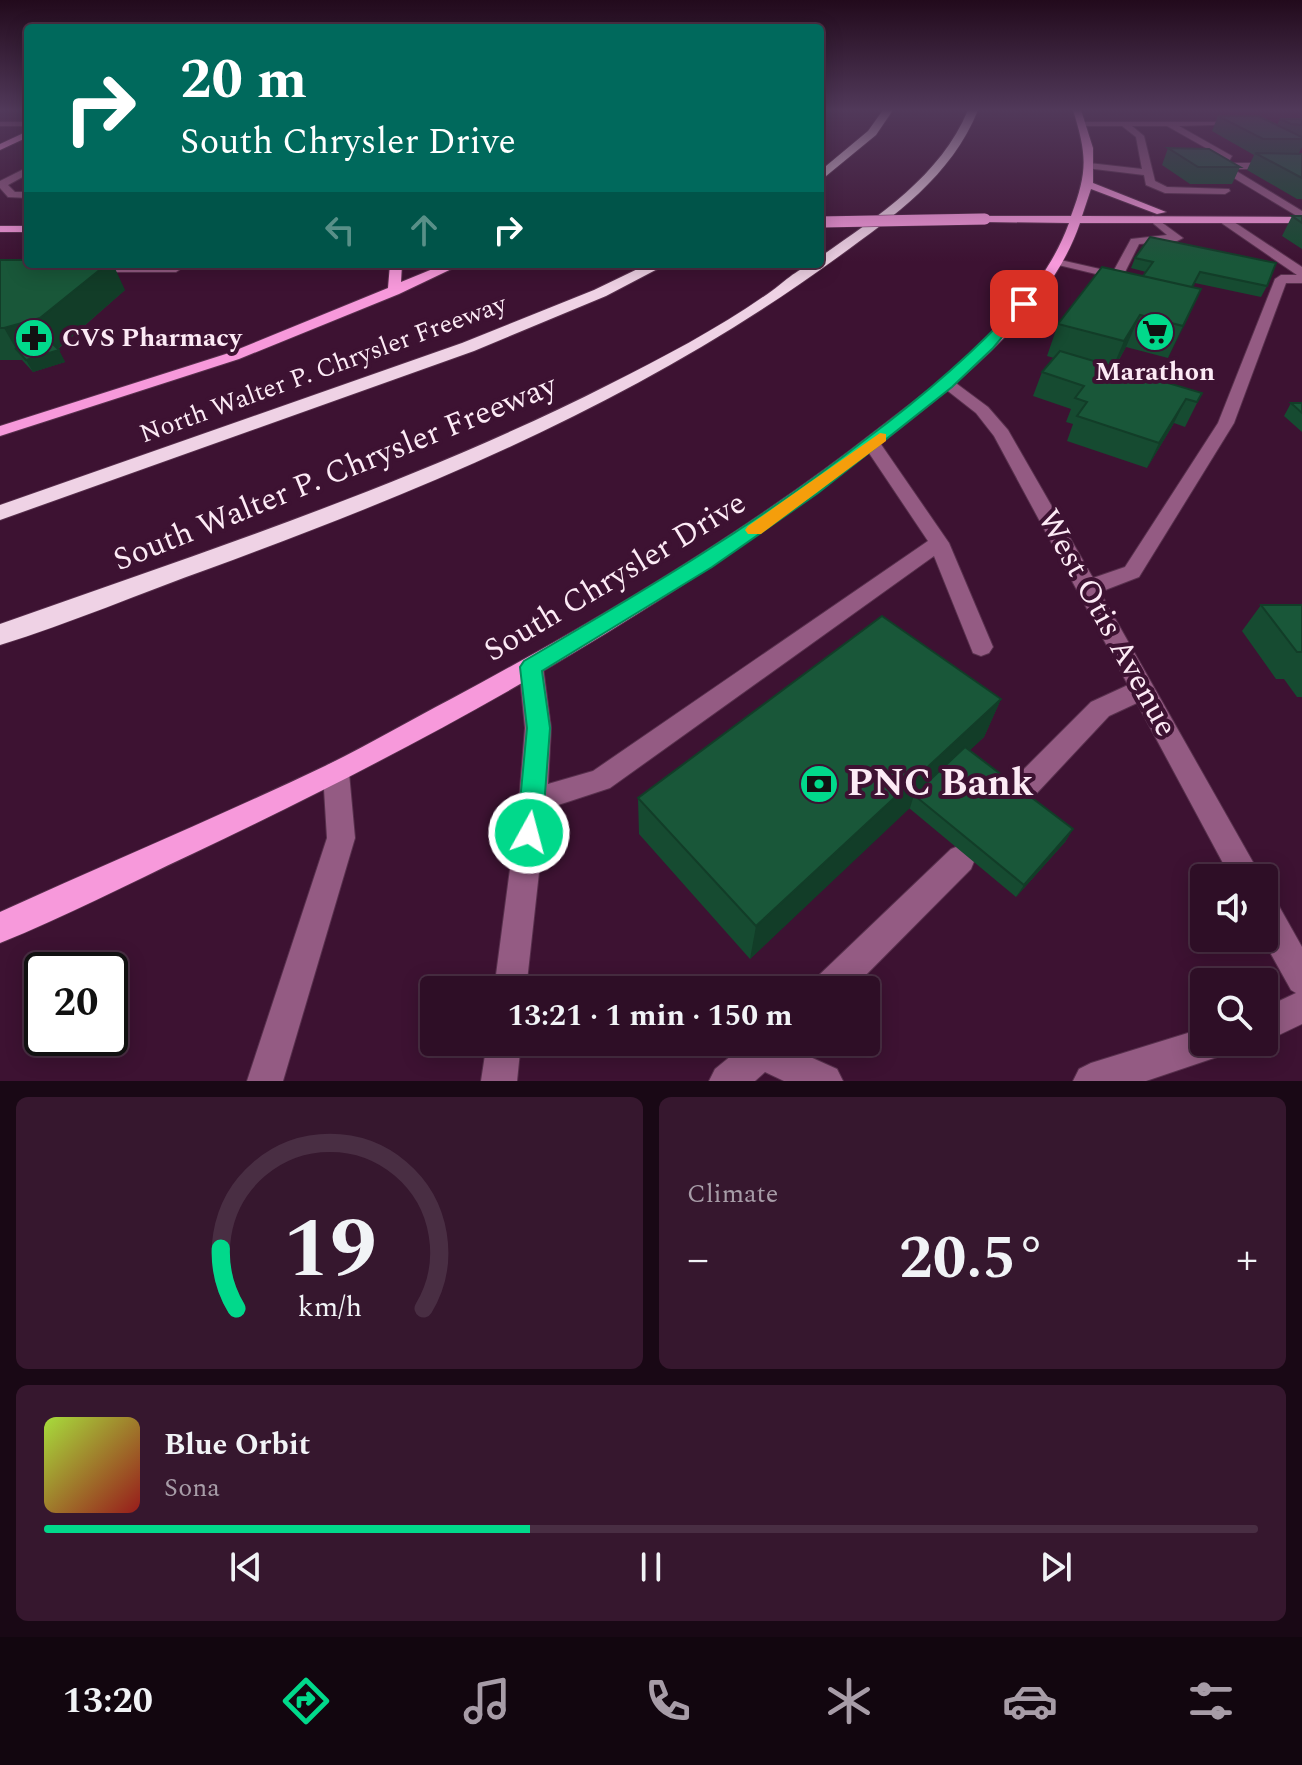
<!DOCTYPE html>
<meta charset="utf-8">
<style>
body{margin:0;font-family:Spectral,serif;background:#36172e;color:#f1f3f6;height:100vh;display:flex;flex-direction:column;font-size:30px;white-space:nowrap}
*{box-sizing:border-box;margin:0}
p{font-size:26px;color:#a79ca7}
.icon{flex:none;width:44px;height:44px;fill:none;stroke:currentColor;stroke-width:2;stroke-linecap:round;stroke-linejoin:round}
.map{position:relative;height:1081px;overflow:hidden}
.side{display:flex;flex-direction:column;gap:16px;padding:16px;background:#190815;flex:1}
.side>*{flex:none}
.banner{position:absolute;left:24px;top:24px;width:800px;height:244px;border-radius:8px;box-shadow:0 4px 20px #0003,0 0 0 2px #492e43;background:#00695c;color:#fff;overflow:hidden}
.fabs{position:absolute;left:1190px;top:864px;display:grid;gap:16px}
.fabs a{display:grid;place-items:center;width:88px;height:88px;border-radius:8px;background:#2e0e26;box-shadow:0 4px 20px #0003,0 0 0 2px #492e43;font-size:40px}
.speed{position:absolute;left:24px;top:952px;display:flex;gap:16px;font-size:40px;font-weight:700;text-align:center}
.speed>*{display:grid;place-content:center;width:104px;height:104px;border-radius:50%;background:#2e0e26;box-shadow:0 4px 20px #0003,0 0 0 2px #492e43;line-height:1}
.speed .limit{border:4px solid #111;border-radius:12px;background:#fff;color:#111}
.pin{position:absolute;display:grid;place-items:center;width:68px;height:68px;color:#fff;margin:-34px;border-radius:16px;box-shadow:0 4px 12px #0006}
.me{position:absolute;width:88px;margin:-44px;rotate:7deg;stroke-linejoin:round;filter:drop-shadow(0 0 6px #0008)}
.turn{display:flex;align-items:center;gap:28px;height:168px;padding:0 24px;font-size:36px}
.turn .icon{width:104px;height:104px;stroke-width:2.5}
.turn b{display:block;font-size:56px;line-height:68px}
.lanes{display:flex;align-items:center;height:76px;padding:0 24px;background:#0003;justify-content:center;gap:40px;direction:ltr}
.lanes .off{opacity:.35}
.big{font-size:60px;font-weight:700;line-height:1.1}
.side .tile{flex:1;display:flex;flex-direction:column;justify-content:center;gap:12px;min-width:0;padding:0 28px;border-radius:12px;background:#36172e}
.side .dial{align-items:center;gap:0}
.dial svg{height:208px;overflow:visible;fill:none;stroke:#492e43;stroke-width:7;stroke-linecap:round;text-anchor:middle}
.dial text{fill:#f1f3f6;stroke:none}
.song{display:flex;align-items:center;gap:24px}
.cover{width:96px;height:96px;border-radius:12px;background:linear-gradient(135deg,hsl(80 70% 55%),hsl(0 70% 35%))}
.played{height:8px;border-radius:4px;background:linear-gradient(90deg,#01d98b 40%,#492e43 40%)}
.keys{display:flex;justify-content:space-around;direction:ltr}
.heat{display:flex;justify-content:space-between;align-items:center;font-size:44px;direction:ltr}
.side .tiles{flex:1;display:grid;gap:16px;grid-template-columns:1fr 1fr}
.tile:last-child{grid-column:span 2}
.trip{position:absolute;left:420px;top:976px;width:460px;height:80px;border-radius:8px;background:#2e0e26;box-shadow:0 4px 20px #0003,0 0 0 2px #492e43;font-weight:700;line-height:80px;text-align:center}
.menu{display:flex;height:128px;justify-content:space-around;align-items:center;background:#12060f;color:#a79ca7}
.menu .icon{width:56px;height:56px}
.menu .current{color:#01d98b}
.menu b{font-size:36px;color:#f1f3f6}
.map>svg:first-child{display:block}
</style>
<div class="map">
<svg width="1302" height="1081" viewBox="0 0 1302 1081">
<rect width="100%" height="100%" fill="#3d1232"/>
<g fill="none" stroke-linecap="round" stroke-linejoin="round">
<g stroke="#58304d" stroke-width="2">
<path id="minor" d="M0 122H28V126H0Z
M1083 122H1242L1246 124 1179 126 1232 156 1229 161 1167 126H1132L1144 136 1155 181 1167 187 1229 189 1230 191 1225 194 1165 193 1146 185 1144 175 1086 168 1089 163 1142 169 1136 137 1122 126H1080Z
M1231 163H1302V169H1233L1302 211V219L1224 172V168Z
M28 167V174L8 185 15 192H28V198L8 197 0 188V181Z
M1153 216 1183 238 1177 241 1139 244 1121 280 1050 263 1056 259 1113 272 1131 239 1167 235 1148 219Z
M1220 218H1228L1302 267V283H1286L1234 423 1139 577 1100 592 1262 878H1231L1137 703 1109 716 1022 809 1012 812 1002 809 998 800 1002 791 1091 702 1128 685 994 436 976 413 939 384 947 379 953 381 988 407 1008 430 1093 578 1125 567 1218 423 1275 279 1281 275H1297L1220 222Z
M88 265 176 264 182 268 176 272H84L82 269Z
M872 439 878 440 949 543 993 647 989 653 981 656 973 653 934 556 610 788 546 809 526 990H494L519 801 525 728 519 667 523 661 531 658 539 661 543 667 551 728 548 784 593 771 928 541 863 444Z
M336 761 345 765 349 773 355 838 283 1081H247L327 838 323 773 327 765Z
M961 845 971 849 975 859 971 869 851 990H812L816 978 951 849Z
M1264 895 1275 899 1302 947V1024L1264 1042V1008L1296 993 1291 990 1262 938Z
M1204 1028V1042H1231L1226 1054 1146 1081H1073L1079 1069 1091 1063Z
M487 1042H521L517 1081H481Z
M748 1042H792L790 1048 837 1069 843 1081H784L765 1072 755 1081H709L715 1069Z"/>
</g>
<g stroke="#58304d" stroke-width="2">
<path id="major" d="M1073 110H1081L1093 148V183L1166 212 1157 214 1091 189 1082 216 1302 217V223H1080C1050 311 960 381 889 437 676 606 437 738 192 854 128 884 65 917 0 943V912C108 863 218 817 325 766 368 745 409 721 451 699 600 619 745 533 878 429 949 375 1038 309 1069 223L985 222 980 219 985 216H1071C1088 171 1087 155 1073 110Z
M28 131V137L0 150V144Z
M0 226H28V232H0Z
M390 264H402L401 282 445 264H462L399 294 239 359 0 436V426L229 353 388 288Z"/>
</g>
<g stroke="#58304d" stroke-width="2">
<path id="highway" d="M883 110H893L876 135 820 181V171L868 131Z
M968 110H978C951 177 894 216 838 257 645 398 434 486 211 568 141 593 71 623 0 645V624C206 551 415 483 610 384 666 356 723 326 773 290 788 279 802 264 820 264V257C878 216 940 177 968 110Z
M648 264H667L606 296 474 351 0 520V505L462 343 594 290Z"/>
</g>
<use href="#minor" fill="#945b83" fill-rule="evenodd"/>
<use href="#major" fill="#f799db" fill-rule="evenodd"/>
<use href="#highway" fill="#efd2e5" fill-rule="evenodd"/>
<g stroke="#58304d" stroke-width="12" stroke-linecap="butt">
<path id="major-bridge" d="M820 222 985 219"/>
</g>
<use href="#major-bridge" stroke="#f799db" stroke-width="11"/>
</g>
<path fill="#164b31" d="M1227 110H1255L1254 112H1234Z
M1218 116 1277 125 1280 119H1302V147L1299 153 1302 154V199H1297L1247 170 1254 155 1212 131Z
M1168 148 1240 167 1232 184H1190L1162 165Z
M1292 216H1302V249L1282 236Z
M1135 258 1267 286 1261 297 1195 283 1192 287 1201 289 1168 358 1126 347 1115 367 1202 393 1185 427 1174 423 1147 468 1067 441 1073 424 1066 422 1071 409 1033 396 1042 372 1054 358 1047 356 1058 324 1143 276 1146 272 1131 268Z
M0 260 125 290 58 349 65 362 33 372 22 360H0Z
M1291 403H1302V432L1284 416Z
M1261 605H1302V697H1297L1284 679H1276L1242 631Z
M1001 699 984 737 970 750 1073 829 1065 842 1016 897 909 808 750 959 639 834 638 798Z"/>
<path fill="#123d28" d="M107 264H113L125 290 57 349H16L4 328Z
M1201 289 1187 320 1168 358 1183 326Z
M1140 315 1126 347 1110 374 1124 341Z
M59 350 65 362 33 372 26 360Z
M1186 399 1174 423 1147 468 1159 443Z
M1001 699 984 737 919 798 914 795 910 808 750 959 756 926Z
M1073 829 1065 842 1016 897 1024 885Z"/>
<path fill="#195739" stroke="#123d28" stroke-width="2" d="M1218 116H1258L1302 137V139H1263Z
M1280 119H1302V125L1291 124Z
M1168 148 1209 149 1240 167H1198Z
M1255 153 1302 154V178Z
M1292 216H1302V223Z
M1150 237 1276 263 1267 286 1200 272 1192 287 1143 276 1153 262 1135 258Z
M0 260H28V264H107L40 318 4 328H0Z
M1102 267 1201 289 1183 326 1140 315 1124 341 1058 324Z
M48 339 59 350 26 360 16 349Z
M1060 351 1202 393 1197 402 1186 399 1159 443 1077 416 1087 402 1075 398 1084 386 1042 372Z
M1291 403H1302V413Z
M1261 605H1302V652H1297Z
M882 616 1001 699 756 926 638 798Z
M965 747 1073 829 1024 885 914 795Z"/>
<linearGradient id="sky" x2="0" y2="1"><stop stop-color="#220a1c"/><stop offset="0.42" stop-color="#51395a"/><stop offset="1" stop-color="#51395a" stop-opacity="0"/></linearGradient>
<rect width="1302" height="262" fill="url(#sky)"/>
<path fill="#01d98b" stroke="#018d5a" stroke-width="2" d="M1020 302 1030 304 993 348 952 387 818 493 712 567 542 671 550 728 542 833 538 841 529 845 520 841 517 833 527 728 520 667 524 661C642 592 757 524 866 439 922 397 973 354 1020 302Z"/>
<path fill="#f59e0b" d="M880 433 886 434V441L761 534H748L745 530 748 526Z"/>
<defs>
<g id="supermarket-disc" transform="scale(2)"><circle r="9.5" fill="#01d98b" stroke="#3d1232"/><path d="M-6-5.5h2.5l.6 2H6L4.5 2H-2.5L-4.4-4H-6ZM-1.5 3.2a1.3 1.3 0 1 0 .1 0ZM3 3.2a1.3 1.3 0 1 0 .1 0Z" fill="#111"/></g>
<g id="pharmacy-disc" transform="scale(2)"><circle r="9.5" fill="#01d98b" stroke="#3d1232"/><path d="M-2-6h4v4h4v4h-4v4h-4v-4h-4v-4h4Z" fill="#111"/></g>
<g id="bank-disc" transform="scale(2)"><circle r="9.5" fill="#01d98b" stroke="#3d1232"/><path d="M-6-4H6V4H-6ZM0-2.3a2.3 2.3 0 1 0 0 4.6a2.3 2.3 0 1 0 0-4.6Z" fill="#111"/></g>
</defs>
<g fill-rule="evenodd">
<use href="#supermarket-disc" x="1155" y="332"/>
<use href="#pharmacy-disc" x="34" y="338"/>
<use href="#bank-disc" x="819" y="784"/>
</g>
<g text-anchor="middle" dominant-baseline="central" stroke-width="8" stroke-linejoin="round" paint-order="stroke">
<g font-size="26" font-weight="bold" fill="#fceaf5" stroke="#3d1232" text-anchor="start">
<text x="62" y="338">CVS Pharmacy</text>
<text x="1155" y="372" text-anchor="middle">Marathon</text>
</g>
<g font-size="26" fill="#fceaf5" stroke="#3d1232">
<text transform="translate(323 369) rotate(-20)">North Walter P. Chrysler Freeway</text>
</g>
<g font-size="32" fill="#fceaf5" stroke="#3d1232">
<text transform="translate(335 473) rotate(-22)">South Walter P. Chrysler Freeway</text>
<text transform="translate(615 577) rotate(-31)">South Chrysler Drive</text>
<text transform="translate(1107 623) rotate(61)">West Otis Avenue</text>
</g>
<g font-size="38" font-weight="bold" fill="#fceaf5" stroke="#3d1232" text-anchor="start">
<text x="847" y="784">PNC Bank</text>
</g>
</g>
</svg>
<div class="fabs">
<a><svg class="icon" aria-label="sound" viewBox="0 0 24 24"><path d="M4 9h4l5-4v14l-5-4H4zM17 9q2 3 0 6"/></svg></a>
<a><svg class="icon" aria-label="search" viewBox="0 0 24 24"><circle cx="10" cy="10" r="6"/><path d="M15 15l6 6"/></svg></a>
</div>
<div class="speed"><div class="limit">20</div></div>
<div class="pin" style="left:1024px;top:304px;background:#d93025"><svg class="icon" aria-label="arrive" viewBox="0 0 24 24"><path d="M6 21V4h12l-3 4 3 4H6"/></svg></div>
<svg class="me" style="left:529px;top:833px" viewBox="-20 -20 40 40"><circle r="17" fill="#01d98b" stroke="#fff" stroke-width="3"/><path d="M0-11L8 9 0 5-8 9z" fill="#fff"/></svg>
<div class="trip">13:21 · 1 min · 150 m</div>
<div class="banner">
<div class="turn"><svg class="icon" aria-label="right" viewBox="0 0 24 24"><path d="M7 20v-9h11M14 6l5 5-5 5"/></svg><div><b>20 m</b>South Chrysler Drive</div></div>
<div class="lanes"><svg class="icon off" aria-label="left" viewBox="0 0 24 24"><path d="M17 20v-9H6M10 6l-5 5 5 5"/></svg><svg class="icon off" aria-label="ahead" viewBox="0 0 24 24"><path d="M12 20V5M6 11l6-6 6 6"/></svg><svg class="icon" aria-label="right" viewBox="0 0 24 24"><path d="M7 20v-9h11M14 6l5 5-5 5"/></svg></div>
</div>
</div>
<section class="side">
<div class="tiles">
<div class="tile dial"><svg viewBox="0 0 100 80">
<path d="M14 69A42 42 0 1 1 86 69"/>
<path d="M14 69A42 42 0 0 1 8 46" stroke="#01d98b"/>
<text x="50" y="56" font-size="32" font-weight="700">19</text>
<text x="50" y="72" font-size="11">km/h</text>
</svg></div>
<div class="tile"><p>Climate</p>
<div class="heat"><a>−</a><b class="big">20.5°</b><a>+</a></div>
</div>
<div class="tile">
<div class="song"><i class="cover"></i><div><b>Blue Orbit</b><p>Sona</p></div></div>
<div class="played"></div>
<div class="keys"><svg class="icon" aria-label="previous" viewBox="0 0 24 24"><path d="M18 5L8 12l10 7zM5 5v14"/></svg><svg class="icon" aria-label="pause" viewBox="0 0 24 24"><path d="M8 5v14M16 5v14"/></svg><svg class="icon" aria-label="next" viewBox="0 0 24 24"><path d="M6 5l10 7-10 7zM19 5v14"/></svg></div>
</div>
</div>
</section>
<nav class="menu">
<b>13:20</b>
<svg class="icon current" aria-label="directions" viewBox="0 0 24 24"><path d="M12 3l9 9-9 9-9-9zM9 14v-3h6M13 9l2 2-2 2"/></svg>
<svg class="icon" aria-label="music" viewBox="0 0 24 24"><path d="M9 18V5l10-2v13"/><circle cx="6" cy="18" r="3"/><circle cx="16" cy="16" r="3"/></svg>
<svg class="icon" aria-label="phone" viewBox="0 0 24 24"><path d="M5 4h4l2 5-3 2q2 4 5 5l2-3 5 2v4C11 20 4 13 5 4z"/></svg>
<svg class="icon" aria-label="climate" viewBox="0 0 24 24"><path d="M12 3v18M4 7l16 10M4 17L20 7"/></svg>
<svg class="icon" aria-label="car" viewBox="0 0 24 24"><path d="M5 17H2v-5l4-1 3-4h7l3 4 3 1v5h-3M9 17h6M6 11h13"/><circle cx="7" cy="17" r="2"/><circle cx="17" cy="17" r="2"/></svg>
<svg class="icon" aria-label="filters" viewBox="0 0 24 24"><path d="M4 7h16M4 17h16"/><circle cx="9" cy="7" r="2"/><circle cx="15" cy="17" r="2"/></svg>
</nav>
